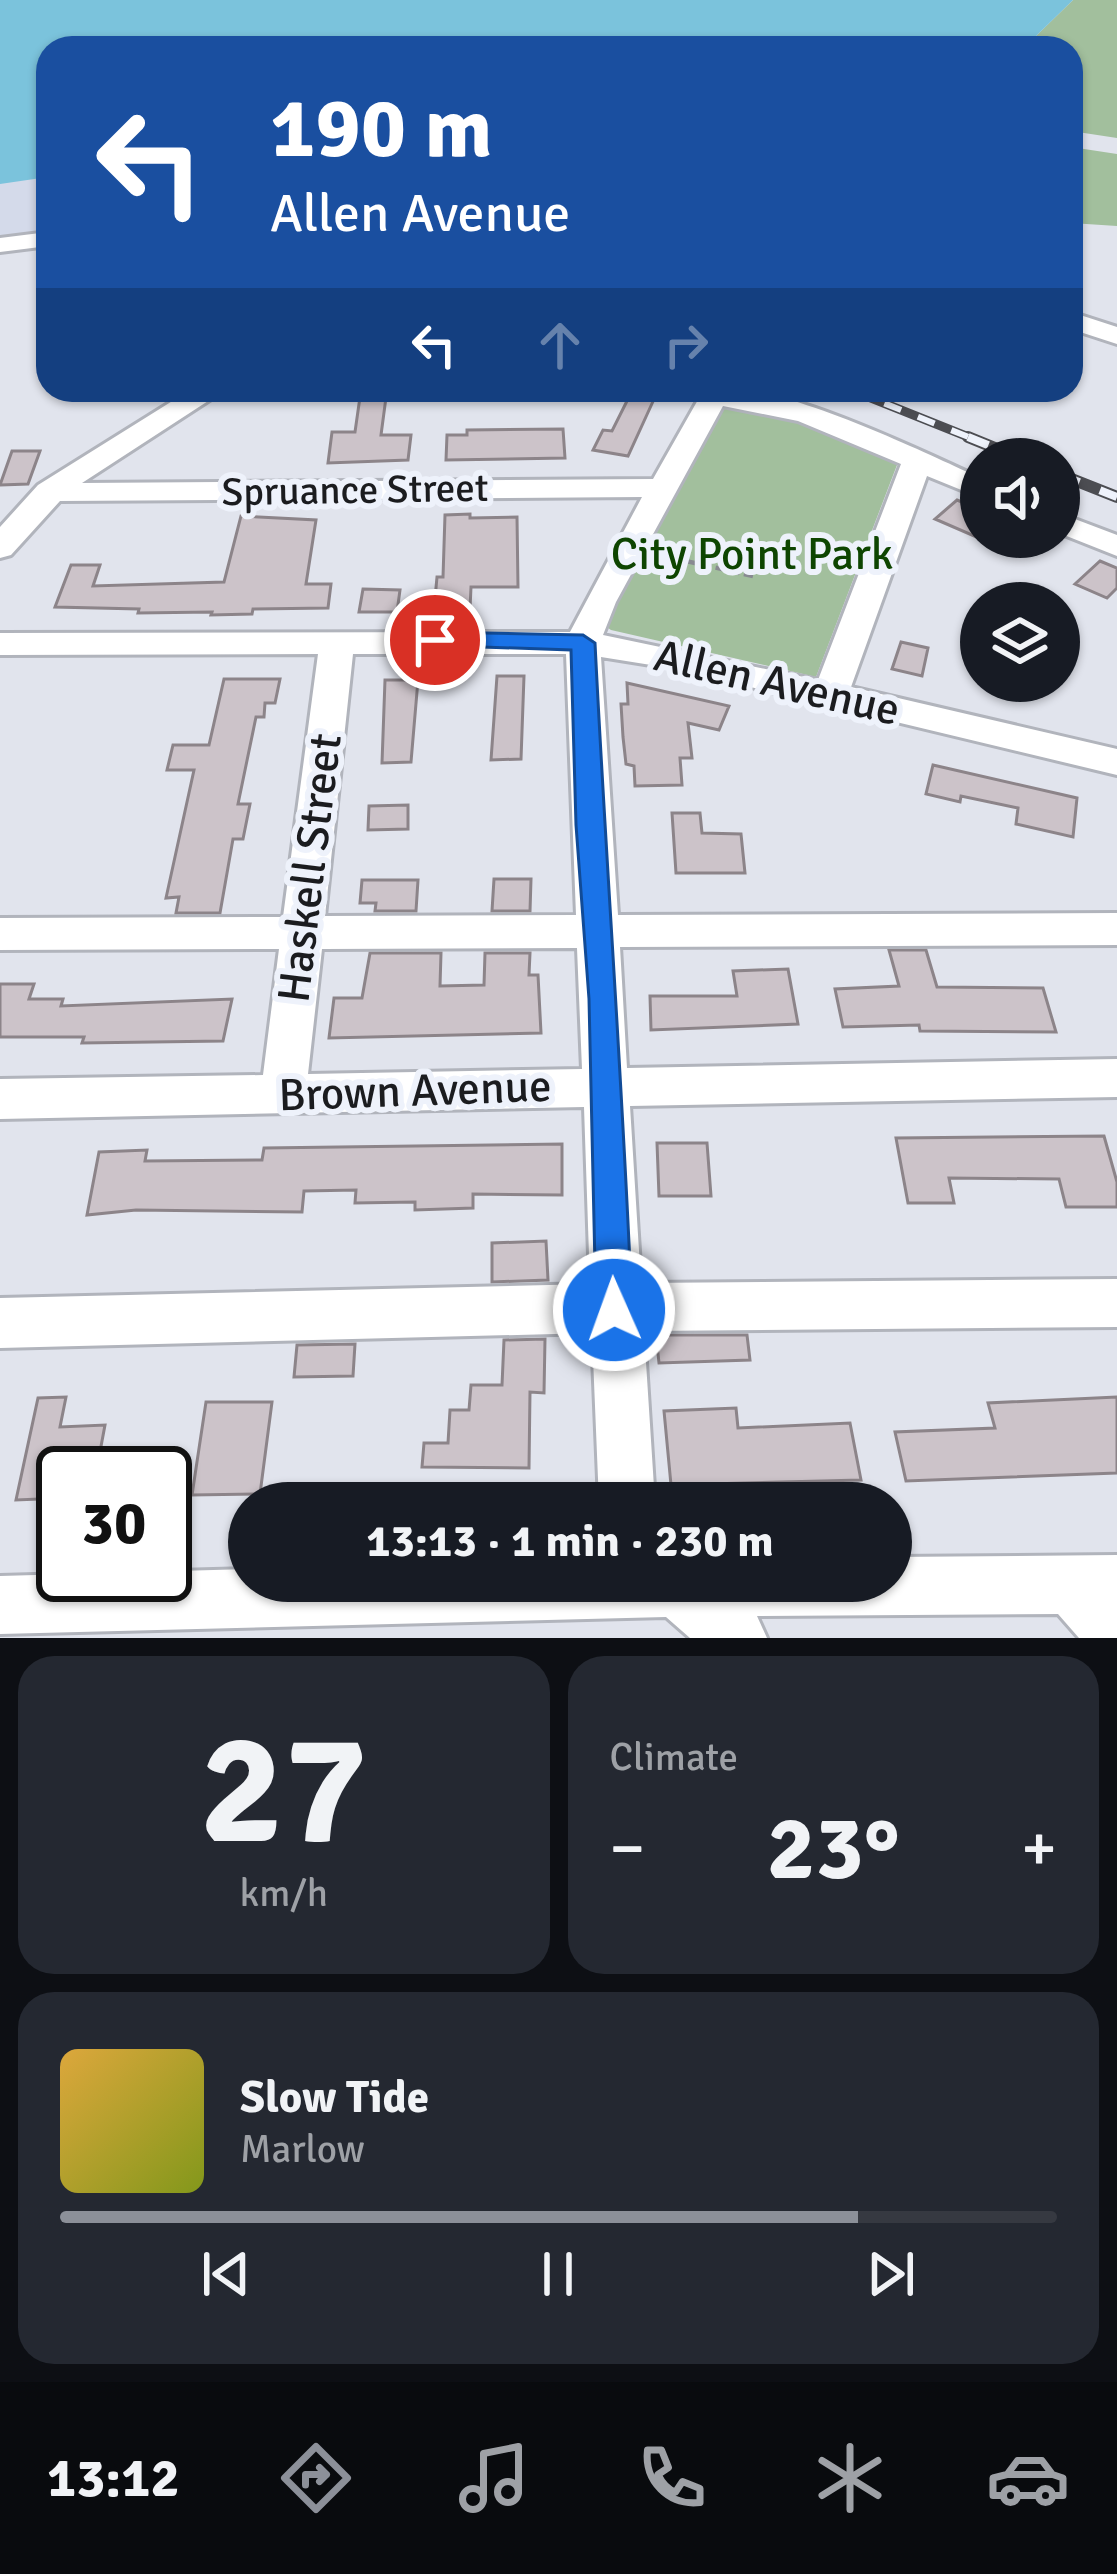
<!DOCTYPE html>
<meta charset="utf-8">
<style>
body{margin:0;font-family:Signika,sans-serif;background:#242831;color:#f1f3f6;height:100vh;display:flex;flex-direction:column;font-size:45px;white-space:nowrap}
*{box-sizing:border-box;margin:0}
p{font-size:39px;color:#9ea1a6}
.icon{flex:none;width:66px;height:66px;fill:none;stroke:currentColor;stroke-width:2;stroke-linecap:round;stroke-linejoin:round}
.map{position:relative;height:1638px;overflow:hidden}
.panel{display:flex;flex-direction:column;gap:18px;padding:18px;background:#0d0f14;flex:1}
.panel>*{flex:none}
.top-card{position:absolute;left:36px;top:36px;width:1047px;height:366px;border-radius:36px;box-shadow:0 3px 9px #0004;background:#1a4fa0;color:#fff;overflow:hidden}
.controls{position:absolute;left:960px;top:438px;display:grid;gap:24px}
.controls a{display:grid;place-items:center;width:120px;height:120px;border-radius:50%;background:#171b24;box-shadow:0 3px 9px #0004;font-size:60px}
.speed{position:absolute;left:36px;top:1446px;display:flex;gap:24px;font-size:60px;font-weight:700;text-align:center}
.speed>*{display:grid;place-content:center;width:156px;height:156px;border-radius:50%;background:#171b24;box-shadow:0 3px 9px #0004;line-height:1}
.speed .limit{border:6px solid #111;border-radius:18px;background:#fff;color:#111}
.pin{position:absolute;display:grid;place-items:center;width:102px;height:102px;color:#fff;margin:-51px;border:6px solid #fff;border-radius:50%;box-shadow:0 3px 12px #0007}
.me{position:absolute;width:132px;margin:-66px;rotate:358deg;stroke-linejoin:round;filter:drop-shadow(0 0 9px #0008)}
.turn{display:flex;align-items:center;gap:42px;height:252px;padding:0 36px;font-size:54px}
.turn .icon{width:156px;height:156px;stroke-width:2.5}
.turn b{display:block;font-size:84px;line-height:102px}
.lanes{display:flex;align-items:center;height:114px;padding:0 36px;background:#0003;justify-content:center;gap:60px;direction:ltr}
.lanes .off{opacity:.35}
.big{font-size:90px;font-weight:800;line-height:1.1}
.panel .tile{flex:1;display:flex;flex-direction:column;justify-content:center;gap:18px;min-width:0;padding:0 42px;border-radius:36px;background:#242831}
.panel .dial{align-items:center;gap:0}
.dial b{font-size:156px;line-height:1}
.song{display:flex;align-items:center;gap:36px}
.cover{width:144px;height:144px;border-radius:18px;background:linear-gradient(135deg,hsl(40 70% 55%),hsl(70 70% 35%))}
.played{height:12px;border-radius:6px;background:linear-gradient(90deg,#8c9099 80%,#363941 80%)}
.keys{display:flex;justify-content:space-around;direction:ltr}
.heat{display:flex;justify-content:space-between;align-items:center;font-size:66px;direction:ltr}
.panel .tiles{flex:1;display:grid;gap:18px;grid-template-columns:1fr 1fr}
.tile:last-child{grid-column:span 2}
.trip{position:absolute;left:228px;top:1482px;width:684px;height:120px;border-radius:60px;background:#171b24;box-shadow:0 3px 9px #0004;font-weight:800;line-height:120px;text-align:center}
.tabs{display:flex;height:192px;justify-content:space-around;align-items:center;background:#090b0e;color:#9ea1a6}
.tabs .icon{width:84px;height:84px}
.tabs .current{color:#8c9099}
.tabs b{font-size:54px;color:#f1f3f6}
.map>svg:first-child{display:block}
</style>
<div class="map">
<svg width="1117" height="1638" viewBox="0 0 1117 1638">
<rect width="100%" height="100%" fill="#e1e4ed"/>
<path fill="#d4daea" d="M48 177V245L0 251V183Z"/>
<path fill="#a2bf9d" d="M1073 0H1117V138L1071 131V48H1031L1037 35Z
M1071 147 1117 154V226L1071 223Z
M727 403 802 421 895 458 897 465 816 677 611 630 601 623 715 407Z"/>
<path fill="#7bc3dc" d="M0 0H1073L1037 35 1031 48H48V177L0 184Z"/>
<path fill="#ccc3c9" stroke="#8c8489" stroke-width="3" d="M361 390H387L381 435H411L408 460 328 463 332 432H355Z
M631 393 655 397 628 456 593 450 603 430 612 431Z
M563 429 565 458 446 460 447 435H467V430Z
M12 451H40L28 484 0 485Z
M957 500 981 510V539L935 519Z
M470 514V518L517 517 518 587H471L470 609H434L437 577H443L445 515Z
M241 516 316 520 306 584H331L328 608 253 609 252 614 211 615 212 612 138 613 139 609 55 607 71 565H100L93 586 224 582Z
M1100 561 1117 568V588L1107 598 1075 584Z
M363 589 400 590 397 612H359Z
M901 642 928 648 922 676 892 669Z
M497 676H524L521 759 491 760Z
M224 679H280L275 703H265L264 717H256L238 804H250L243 839H233L220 913H176L179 897 166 898 194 770H167L173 745H209Z
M385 680H418L411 762 382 763Z
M627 683 729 706 719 730 688 723 692 758H680L682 785 635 786 634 766 626 764 623 737 621 704H628Z
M933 765 1077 798 1073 837 1016 824 1018 808 961 796 960 802 926 794Z
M408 805V829L368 830 369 806Z
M672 813H700L702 833 741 834 745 873H676Z
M494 879H531L530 911H492Z
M362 880H418L416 911H375L376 903H360Z
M889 950H926L937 987 1043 988 1056 1032 920 1031 919 1025 843 1027 835 989 899 986Z
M370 953H441L440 986 484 985 485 953H530L529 975H538L541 1033 329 1038 334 998H362Z
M788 969 798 1024 651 1030 650 996H737L733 971Z
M0 984H34L29 999H63L61 1006 232 999 223 1041 82 1043 84 1037H0Z
M1104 1136 1117 1182V1207H1066L1059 1179 949 1178 954 1203H908L896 1138Z
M657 1143H707L711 1196H659Z
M562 1144V1195L473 1194V1208L415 1210V1202L355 1203 356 1190 304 1191 302 1212 136 1210 87 1215 99 1152 147 1150 145 1161 262 1160 264 1148Z
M546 1241 548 1280 492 1282V1243Z
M656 1335H747L750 1360 659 1363Z
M545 1339 544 1393 530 1392 529 1468 422 1467 424 1443H448L450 1410H469L471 1385H502L504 1340Z
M355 1344 353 1376 294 1377 297 1345Z
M66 1397 60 1427 105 1425 96 1473H63V1498L16 1500 38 1398Z
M1117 1397V1473L906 1481 895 1432 995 1428 988 1403Z
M206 1402H272L260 1494 192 1495Z
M736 1408 738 1428 850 1423 861 1480 671 1485 664 1411Z"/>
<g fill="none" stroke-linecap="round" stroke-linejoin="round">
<g stroke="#b1b4bc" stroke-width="6">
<path id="minor" d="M48 232V246L0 252V238Z
M1071 312 1117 327V344L1071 329Z
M190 390H225L82 483 653 479 699 398C736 358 935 458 981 478V498L927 476 851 687 1117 749V775L676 669 601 657 618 915 1117 913V945L620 947 627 1068 1117 1059V1097L630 1106 641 1283 1117 1279V1327L644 1331 655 1503H599L592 1333 0 1348V1298L590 1284 584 1107 0 1119V1079L263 1075 279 949 0 950V918L283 917 318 654 0 655V633L570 632 642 497 60 501 11 555 0 558V527L38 485ZM723 406 798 421 901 464 818 680 603 635 616 602ZM353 654H566L576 915 325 916ZM577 948 582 1069 308 1074 322 949Z
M1059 513 1117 535V556L1059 533Z
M1117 1555V1638H1079L1058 1614 757 1616 767 1638H690L666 1617 0 1634V1576L249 1569V1581H891V1557Z"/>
</g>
<path stroke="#888a91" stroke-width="4.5" stroke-dasharray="10 4.5" stroke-linecap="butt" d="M659 555 753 576"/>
<use href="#minor" fill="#fff" fill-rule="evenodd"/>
<g stroke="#4c4d52" stroke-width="9">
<path id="rail-far1" d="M851 390 976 440"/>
</g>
<g stroke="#4c4d52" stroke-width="12">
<path id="rail" d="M968 437 1022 459
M1059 474 1117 497"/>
</g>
<use href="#rail-far1" stroke="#eef2fb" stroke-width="6" stroke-dasharray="18" stroke-linecap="butt"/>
<use href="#rail" stroke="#eef2fb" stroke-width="8" stroke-dasharray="22" stroke-linecap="butt"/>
</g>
<path fill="#1a73e8" stroke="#114b97" stroke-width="3" d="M435 632 583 635 595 643C606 865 623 1087 632 1310L627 1322 614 1327 602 1322 596 1310 589 999 576 825 571 650 426 645 423 640Z"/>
<g text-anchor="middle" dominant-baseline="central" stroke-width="12" stroke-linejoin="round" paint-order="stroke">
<g font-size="39" fill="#1b1c1f" stroke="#eef2fb">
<text transform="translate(355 490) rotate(-1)">Spruance Street</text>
</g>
<g font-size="45" fill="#0e4501" stroke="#eef2fb">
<text x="752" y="554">City Point Park</text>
</g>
<g font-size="45" fill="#1b1c1f" stroke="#eef2fb">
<text transform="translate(777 683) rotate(13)">Allen Avenue</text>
<text transform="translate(310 868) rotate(-83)">Haskell Street</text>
<text transform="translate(415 1091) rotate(-2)">Brown Avenue</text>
</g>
</g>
</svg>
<div class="controls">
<a><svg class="icon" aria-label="sound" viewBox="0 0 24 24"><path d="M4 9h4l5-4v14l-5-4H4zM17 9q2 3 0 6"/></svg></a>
<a><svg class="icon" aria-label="layers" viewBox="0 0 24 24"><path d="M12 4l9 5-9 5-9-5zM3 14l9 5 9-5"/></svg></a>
</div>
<div class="speed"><div class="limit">30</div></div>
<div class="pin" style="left:435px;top:640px;background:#d93025"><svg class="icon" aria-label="arrive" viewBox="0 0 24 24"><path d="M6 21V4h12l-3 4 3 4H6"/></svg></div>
<svg class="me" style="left:614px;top:1310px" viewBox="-20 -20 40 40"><circle r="17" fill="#1a73e8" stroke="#fff" stroke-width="3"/><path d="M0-11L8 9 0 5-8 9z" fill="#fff"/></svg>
<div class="trip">13:13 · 1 min · 230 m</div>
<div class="top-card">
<div class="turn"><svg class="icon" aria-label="left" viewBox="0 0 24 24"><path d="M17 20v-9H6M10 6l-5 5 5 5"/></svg><div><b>190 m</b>Allen Avenue</div></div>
<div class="lanes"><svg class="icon" aria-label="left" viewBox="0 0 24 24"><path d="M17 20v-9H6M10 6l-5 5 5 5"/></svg><svg class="icon off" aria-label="ahead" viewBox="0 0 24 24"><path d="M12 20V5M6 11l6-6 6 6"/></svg><svg class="icon off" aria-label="right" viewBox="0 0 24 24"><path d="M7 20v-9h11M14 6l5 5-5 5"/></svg></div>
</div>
</div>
<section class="panel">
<div class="tiles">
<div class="tile dial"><b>27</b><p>km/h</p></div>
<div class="tile"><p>Climate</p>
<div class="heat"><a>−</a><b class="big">23°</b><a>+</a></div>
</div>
<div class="tile">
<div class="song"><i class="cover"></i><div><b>Slow Tide</b><p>Marlow</p></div></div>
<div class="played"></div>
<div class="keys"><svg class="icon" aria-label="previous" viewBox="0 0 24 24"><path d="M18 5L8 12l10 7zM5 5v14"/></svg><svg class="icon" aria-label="pause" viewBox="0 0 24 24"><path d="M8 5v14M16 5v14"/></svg><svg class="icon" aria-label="next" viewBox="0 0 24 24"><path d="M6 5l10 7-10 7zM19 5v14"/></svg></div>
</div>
</div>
</section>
<nav class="tabs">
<b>13:12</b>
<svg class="icon current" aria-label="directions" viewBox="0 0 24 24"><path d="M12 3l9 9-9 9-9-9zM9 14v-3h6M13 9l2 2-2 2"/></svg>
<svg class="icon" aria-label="music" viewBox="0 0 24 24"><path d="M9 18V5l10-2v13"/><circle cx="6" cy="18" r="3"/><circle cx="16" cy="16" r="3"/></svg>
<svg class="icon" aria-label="phone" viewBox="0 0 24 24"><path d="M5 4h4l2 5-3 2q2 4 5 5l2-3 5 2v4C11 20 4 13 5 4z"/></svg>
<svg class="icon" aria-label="climate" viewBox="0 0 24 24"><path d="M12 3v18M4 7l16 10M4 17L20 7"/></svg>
<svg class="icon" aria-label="car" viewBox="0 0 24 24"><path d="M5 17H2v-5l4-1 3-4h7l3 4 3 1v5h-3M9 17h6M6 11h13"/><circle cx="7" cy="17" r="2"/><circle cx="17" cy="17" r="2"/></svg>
</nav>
